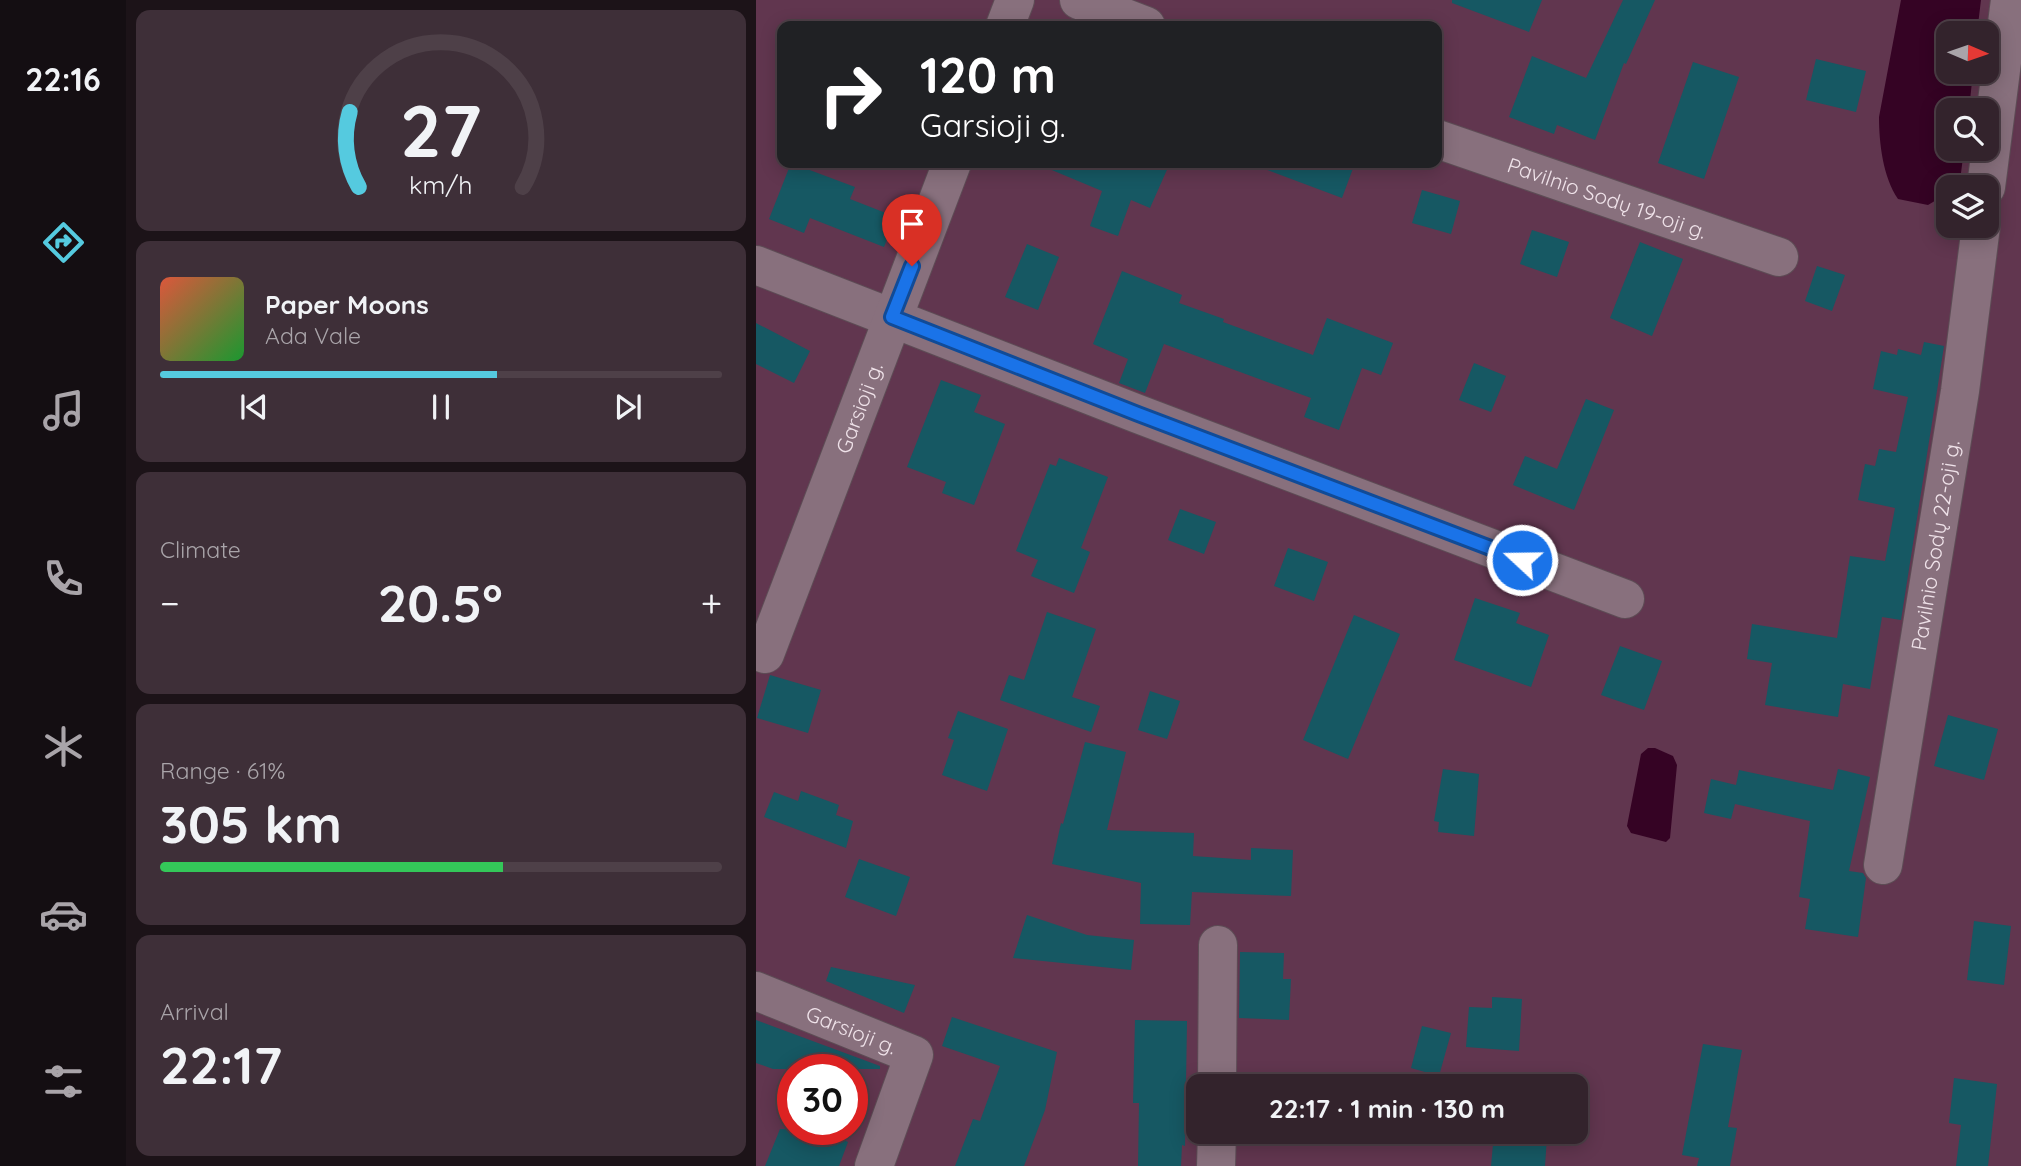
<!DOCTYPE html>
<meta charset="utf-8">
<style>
body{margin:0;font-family:Quicksand,sans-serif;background:#3e2f38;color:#f1f3f6;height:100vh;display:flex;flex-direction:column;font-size:26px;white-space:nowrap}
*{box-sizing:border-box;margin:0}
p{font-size:23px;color:#a9a4a9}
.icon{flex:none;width:38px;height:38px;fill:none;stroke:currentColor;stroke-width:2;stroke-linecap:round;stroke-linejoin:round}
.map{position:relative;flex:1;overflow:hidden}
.drawer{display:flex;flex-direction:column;gap:10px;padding:10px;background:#1c1318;width:630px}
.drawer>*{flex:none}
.hud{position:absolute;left:21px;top:21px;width:665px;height:147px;border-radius:14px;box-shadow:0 4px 18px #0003,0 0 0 2px #4e4048;background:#202124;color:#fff;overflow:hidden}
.needle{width:46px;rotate:92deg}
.fabs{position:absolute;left:1180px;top:21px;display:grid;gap:14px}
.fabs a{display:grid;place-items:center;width:63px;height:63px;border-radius:14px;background:#33232c;box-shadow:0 4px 18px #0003,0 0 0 2px #4e4048;font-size:35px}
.speed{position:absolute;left:21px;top:1054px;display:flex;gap:14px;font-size:35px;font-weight:700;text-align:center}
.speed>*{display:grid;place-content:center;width:91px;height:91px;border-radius:50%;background:#33232c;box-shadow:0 4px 18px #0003,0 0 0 2px #4e4048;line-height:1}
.speed .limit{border:10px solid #d22;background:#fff;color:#111}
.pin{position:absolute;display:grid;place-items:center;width:60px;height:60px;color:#fff;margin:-72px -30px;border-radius:50% 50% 50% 0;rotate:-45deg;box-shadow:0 0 7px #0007}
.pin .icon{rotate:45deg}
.me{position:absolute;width:77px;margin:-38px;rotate:291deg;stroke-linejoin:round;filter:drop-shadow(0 0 5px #0008)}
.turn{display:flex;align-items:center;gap:24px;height:147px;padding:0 28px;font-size:32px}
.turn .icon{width:91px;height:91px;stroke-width:2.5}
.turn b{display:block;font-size:49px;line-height:60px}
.big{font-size:52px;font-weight:700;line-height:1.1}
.drawer .tile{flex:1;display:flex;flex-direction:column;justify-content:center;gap:10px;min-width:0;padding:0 24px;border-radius:14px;background:#3e2f38}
.drawer .dial{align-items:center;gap:0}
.dial svg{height:182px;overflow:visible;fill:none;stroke:#4e4048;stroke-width:7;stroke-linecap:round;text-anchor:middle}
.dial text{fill:#f1f3f6;stroke:none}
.song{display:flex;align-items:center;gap:21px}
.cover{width:84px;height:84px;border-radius:10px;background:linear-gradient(135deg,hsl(10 70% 55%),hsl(130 70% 35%))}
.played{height:7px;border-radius:4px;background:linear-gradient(90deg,#55cadf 60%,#4e4048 60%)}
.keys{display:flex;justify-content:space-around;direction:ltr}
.heat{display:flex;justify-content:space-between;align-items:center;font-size:38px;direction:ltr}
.charge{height:10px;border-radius:5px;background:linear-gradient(90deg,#34c759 61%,#4e4048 0)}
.trip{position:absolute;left:430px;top:1074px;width:402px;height:70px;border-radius:14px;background:#33232c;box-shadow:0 4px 18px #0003,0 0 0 2px #4e4048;font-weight:700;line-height:70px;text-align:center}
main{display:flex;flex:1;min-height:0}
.tabs{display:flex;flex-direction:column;width:126px;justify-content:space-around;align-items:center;background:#140e12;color:#a9a4a9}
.tabs .icon{width:49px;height:49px}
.tabs .selected{color:#55cadf}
.tabs b{font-size:32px;color:#f1f3f6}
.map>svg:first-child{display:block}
</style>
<main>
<nav class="tabs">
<b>22:16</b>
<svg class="icon selected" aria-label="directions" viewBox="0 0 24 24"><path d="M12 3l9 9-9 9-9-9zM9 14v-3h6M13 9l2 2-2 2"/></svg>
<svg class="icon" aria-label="music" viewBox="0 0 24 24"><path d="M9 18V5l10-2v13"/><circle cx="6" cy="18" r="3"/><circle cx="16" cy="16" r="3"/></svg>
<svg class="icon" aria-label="phone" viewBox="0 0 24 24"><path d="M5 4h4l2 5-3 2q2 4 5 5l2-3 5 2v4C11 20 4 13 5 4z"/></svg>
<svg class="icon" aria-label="climate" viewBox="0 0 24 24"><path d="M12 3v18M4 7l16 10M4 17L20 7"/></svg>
<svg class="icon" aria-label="car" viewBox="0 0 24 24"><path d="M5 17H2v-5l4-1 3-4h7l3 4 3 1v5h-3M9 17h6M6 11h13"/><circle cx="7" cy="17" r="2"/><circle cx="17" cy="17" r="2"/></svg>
<svg class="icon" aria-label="filters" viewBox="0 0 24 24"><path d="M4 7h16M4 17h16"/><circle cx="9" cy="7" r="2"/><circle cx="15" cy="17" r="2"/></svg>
</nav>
<section class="drawer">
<div class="tile dial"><svg viewBox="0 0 100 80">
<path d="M14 69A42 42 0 1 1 86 69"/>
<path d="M14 69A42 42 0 0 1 10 36" stroke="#55cadf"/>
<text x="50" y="56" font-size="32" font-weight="700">27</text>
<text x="50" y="72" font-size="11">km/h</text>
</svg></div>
<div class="tile">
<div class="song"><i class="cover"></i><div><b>Paper Moons</b><p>Ada Vale</p></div></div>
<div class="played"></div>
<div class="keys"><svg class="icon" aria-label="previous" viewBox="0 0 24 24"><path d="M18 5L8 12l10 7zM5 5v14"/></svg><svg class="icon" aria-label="pause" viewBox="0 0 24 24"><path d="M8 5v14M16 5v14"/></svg><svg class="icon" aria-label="next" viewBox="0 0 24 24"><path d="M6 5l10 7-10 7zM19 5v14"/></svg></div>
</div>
<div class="tile"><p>Climate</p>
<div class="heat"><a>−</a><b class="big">20.5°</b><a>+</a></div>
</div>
<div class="tile"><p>Range · 61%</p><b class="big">305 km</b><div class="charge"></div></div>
<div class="tile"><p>Arrival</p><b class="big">22:17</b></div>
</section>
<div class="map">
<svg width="1265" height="1166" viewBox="0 0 1265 1166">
<rect width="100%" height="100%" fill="#442f3a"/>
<path fill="#61364f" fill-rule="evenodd" d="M0 0H1265V1166H0ZM26 26H681V163H26ZM1192 33H1230V72H1192ZM1192 110H1230V149H1192ZM1192 187H1230V226H1192ZM37 1069H96V1129H37ZM443 1087H821V1132H443Z"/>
<path fill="#350324" d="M1145 0H1225L1221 33H1192V72H1217L1213 110H1192V149H1208L1205 173 1198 187H1192V193L1172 205 1142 199C1127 177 1123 143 1123 117Z
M892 748H899L917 756 921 765 914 838 910 842 875 833 871 826 885 754Z"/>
<path fill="#165863" d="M696 0H786L773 32 696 3Z
M867 0H899L870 64 868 63 839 140 801 125 798 134 753 117 776 56 830 78Z
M1060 59 1110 71 1100 112 1050 100Z
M937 62 983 77 948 179 902 163Z
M35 163 99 187 94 199 140 217 128 247 54 218 48 233 13 219Z
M279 163H414L394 208 375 200 362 236 334 226 346 191Z
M502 163H599L586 198 501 166Z
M666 190 704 201 695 234 656 223Z
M776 230 813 242 801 277 764 264Z
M884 242 927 259 896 336 854 318Z
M271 244 303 257 282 310 249 297Z
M1061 266 1089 275 1076 311 1049 301Z
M366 271 426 295 423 303 468 319 467 322 557 355 571 318 637 343 625 375 606 368 583 430 548 417 555 398 408 344 389 393 363 383 372 359 337 344Z
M0 323 54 351 38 383 0 364Z
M1168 342 1188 346 1145 620 1126 617 1114 689 1087 684 1082 717 1009 705 1016 663 991 659 996 624 1081 638 1094 556 1129 561 1139 508 1102 500 1109 464 1119 466 1123 449 1140 452 1152 397 1117 389 1125 351 1141 355 1142 349 1165 355Z
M718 363 750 376 735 412 703 400Z
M185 380 225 395 218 412 249 424 218 505 186 493 190 482 151 467Z
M830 399 858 410 818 510 757 485 769 456 801 469Z
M303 458 352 477 325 548 334 552 318 593 275 576 282 560 260 551 294 464 300 466Z
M424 509 460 522 448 554 412 540Z
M532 548 572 562 558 601 518 586Z
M719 598 764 613 760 623 793 635 775 687 698 660Z
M291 612 340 629 316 697 344 706 335 732 244 700 253 675 268 680Z
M598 615 644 634 592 759 547 740Z
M864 646 906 661 888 710 845 695Z
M14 675 65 690 52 733 1 718Z
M394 691 424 701 411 739 382 730Z
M202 711 252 729 231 791 186 775 198 740 192 738Z
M1192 715 1242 729 1228 780 1178 766Z
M329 742 370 752 351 830 438 833 437 856 495 860V848L537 850 535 896 436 892 434 925 384 924 385 883 296 864 305 823 307 824Z
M687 769 723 774 718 836 682 832 683 822 678 821Z
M1082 769 1114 777 1093 871 1107 873 1110 878 1102 937 1049 929 1054 899 1043 897 1054 821 979 804 975 819 948 813 955 779 980 785 983 770 1077 790Z
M45 791 83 805 80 815 97 821 90 848 8 817 18 792 42 801Z
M103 859 154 877 140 916 89 897Z
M271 915 331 935 378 940 375 970 257 958Z
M1218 921 1255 926 1248 985 1211 980Z
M484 952 528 953 527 979H535L533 1020 483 1018Z
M75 967 159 985 148 1013 70 981Z
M736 997 766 999 763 1051 710 1047 713 1007 736 1008Z
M196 1017 301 1052 289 1110 268 1166H199L217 1119 224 1121 244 1066 186 1046Z
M0 1020 124 1066V1069H17L0 1063Z
M379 1020 431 1021 429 1146 426 1145 425 1166H382L383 1103H377Z
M666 1026 695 1033 683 1076 655 1068Z
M947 1044 986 1050 972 1127 981 1128 974 1166H941L943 1158 926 1155Z
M1198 1078 1241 1084 1232 1166H1200L1205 1125 1193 1123Z
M24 1129H61L92 1142 83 1166H9Z
M738 1133 791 1137 789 1166H735Z"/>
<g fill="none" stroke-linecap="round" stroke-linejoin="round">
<g stroke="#5d4c55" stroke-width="40">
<g id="street">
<path d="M323 0 390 26"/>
<path d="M249 26 259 0"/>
<path id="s1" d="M681 139 1023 257"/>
<path d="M1230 187 1254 0"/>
<path d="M0 265 382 414 869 599"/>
<path id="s2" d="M0 651 9 654 196 163"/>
<path id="s3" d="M1127 865 1204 391 1225 226"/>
<path id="s4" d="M0 991 158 1055 118 1166"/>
<path d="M461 1087 462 945"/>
<path d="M460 1166 461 1132"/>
</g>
</g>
<use href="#street" stroke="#88707d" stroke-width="38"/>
</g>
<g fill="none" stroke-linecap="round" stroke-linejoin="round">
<g stroke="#114b97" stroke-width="18">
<path id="route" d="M156 266 136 317 382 414 766 560"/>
</g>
<use href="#route" stroke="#1a73e8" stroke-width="12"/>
</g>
<g text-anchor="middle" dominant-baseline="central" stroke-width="7" stroke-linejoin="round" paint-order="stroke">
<g font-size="21" fill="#efe2e9" stroke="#392630">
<text stroke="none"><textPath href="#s1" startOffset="180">Pavilnio Sodų 19-oji g.</textPath></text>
<text stroke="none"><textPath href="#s2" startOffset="273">Garsioji g.</textPath></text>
<text stroke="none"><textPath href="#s3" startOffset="324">Pavilnio Sodų 22-oji g.</textPath></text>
<text stroke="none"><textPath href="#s4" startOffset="103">Garsioji g.</textPath></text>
</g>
</g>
</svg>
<div class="fabs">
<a><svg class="needle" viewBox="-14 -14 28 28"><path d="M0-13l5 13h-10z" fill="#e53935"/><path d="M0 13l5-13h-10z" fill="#a9a4a9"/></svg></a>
<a><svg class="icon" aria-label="search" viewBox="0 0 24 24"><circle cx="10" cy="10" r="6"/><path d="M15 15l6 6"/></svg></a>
<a><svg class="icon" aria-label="layers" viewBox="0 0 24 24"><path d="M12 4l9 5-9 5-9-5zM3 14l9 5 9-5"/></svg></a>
</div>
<div class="speed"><div class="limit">30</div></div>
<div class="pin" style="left:156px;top:266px;background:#d93025"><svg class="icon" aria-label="arrive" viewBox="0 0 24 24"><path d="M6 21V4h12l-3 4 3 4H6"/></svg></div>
<svg class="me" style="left:766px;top:560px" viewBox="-20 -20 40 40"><circle r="17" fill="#1a73e8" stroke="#fff" stroke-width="3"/><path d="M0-11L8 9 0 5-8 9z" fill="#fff"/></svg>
<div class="trip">22:17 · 1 min · 130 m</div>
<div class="hud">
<div class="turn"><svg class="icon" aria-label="right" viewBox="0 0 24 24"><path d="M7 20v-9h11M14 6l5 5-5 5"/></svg><div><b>120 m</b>Garsioji g.</div></div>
</div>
</div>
</main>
